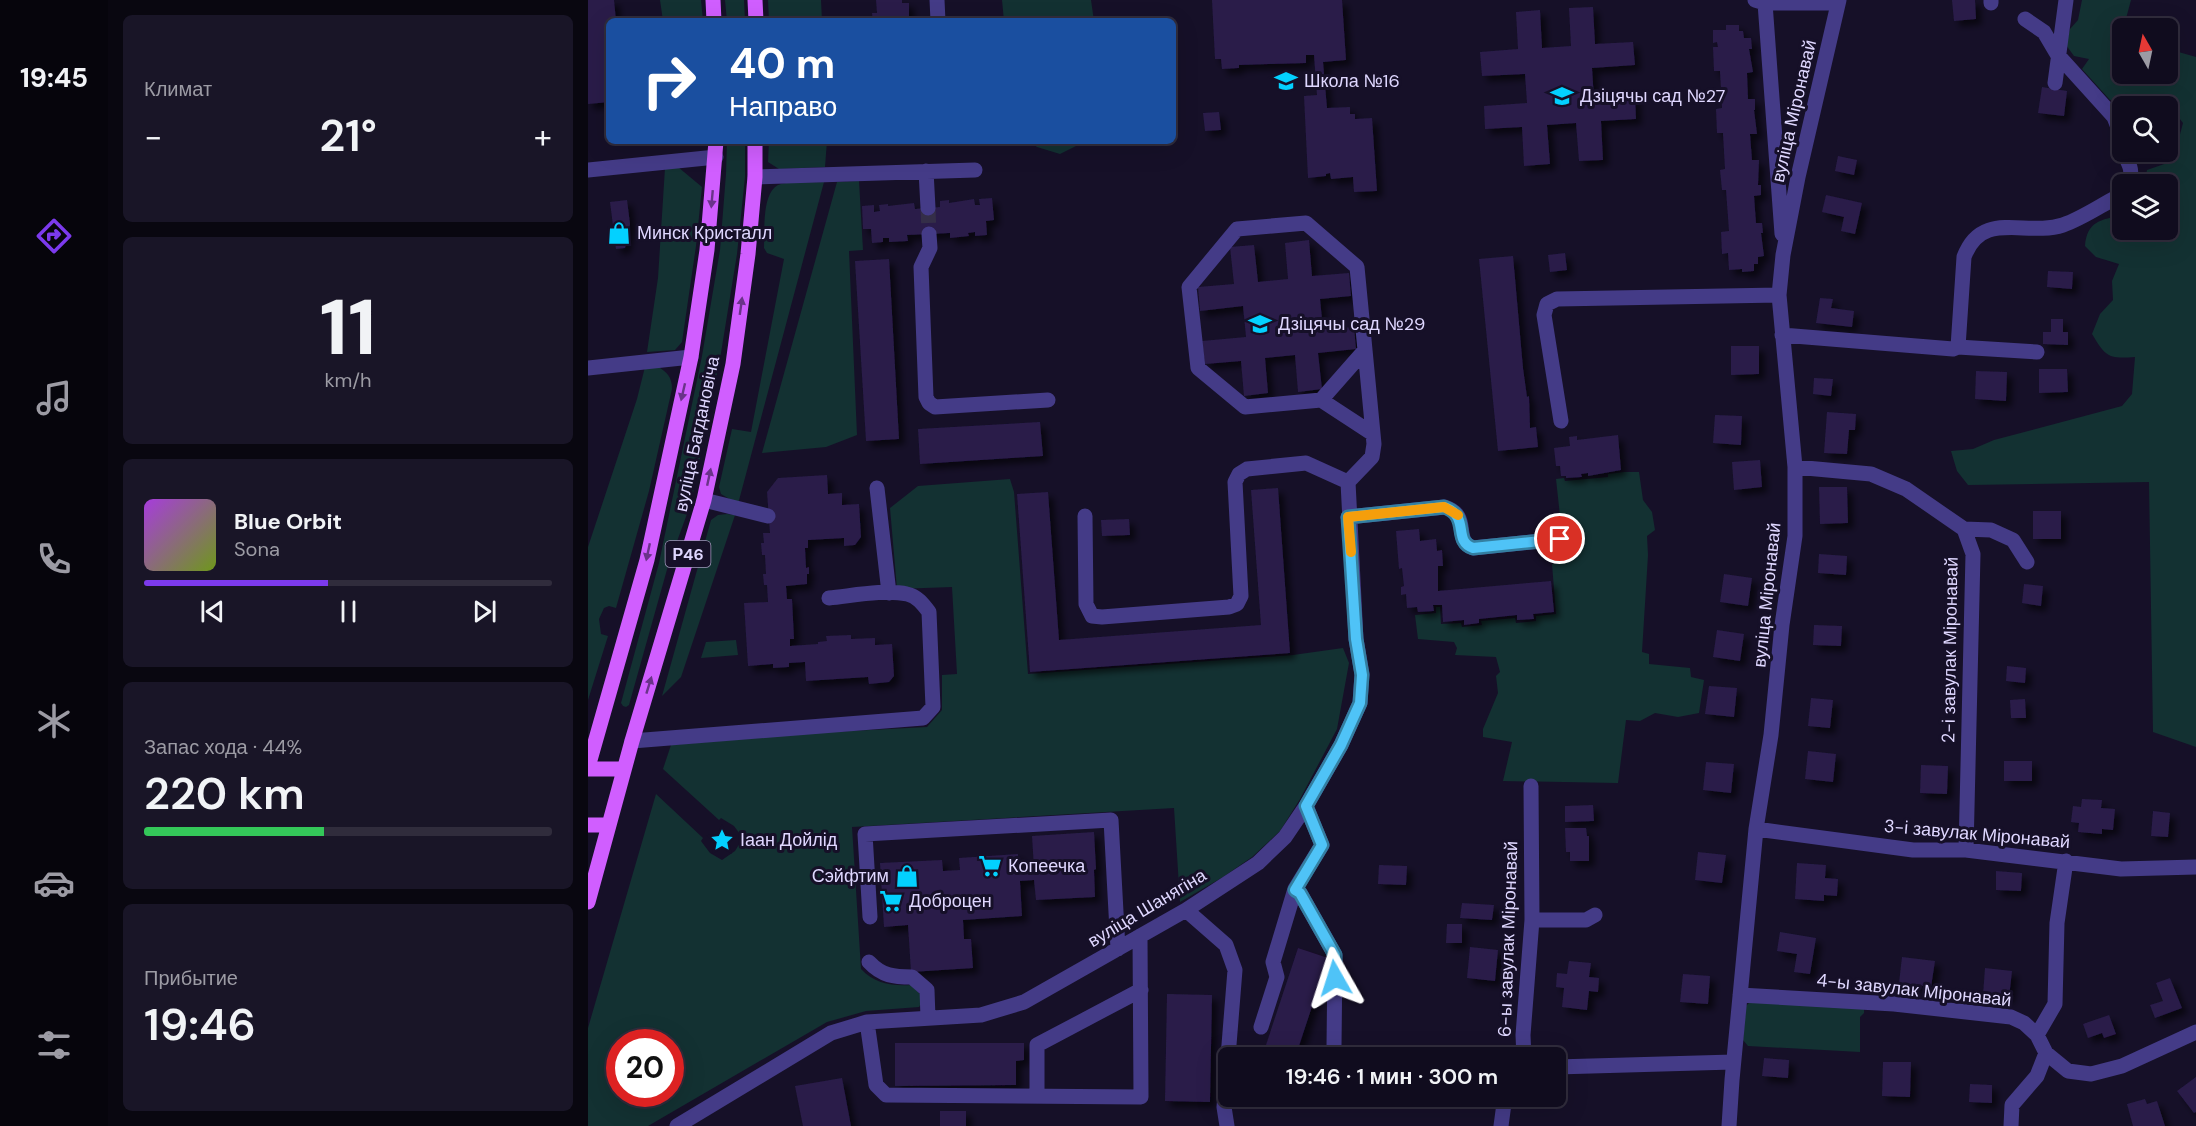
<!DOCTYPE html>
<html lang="ru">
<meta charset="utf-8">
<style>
body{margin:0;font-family:"DM Sans",sans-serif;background:#191527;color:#f1f3f6;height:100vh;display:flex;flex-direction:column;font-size:22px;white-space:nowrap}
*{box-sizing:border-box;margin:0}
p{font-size:20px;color:#9c9ba4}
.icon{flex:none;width:33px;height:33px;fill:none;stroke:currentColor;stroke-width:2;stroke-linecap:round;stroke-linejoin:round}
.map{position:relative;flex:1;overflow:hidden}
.details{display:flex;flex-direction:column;gap:15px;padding:15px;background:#090710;width:480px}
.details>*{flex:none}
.hud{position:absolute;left:18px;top:18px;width:570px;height:126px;border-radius:9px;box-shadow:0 6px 24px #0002,0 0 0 2px #302c3c;background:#1a4fa0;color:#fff;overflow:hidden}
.needle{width:39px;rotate:351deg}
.tools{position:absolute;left:1524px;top:18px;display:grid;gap:12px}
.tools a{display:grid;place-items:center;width:66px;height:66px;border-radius:9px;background:#100c1e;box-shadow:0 6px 24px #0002,0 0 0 2px #302c3c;font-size:30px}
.speed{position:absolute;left:18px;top:1029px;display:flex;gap:12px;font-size:30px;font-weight:700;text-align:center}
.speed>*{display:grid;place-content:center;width:78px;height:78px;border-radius:50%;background:#100c1e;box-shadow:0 6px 24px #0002,0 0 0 2px #302c3c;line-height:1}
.speed .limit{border:9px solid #d22;background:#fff;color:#111}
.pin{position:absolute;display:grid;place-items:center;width:51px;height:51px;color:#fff;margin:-26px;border:3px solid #fff;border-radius:50%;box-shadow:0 2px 6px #0007}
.me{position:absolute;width:66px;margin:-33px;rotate:354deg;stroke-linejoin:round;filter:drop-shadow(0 0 4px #0008)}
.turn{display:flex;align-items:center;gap:21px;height:126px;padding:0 24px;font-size:27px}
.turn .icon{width:78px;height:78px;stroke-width:2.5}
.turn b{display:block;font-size:42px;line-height:51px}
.big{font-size:45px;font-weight:600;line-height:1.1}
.details .tile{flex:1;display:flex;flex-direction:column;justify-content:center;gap:9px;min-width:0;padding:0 21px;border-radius:9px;background:#191527}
.details .dial{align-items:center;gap:0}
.dial b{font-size:78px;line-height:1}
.song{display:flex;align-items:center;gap:18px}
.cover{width:72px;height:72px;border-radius:9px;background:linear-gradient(135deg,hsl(280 70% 55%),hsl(80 70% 35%))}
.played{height:6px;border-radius:3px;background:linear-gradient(90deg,#7c3aed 45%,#302c3c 45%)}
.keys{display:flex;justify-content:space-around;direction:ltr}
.heat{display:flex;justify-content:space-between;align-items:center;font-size:33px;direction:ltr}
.charge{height:9px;border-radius:4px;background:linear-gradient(90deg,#34c759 44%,#302c3c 0)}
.trip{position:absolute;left:630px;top:1047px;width:348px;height:60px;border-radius:9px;background:#100c1e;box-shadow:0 6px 24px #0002,0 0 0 2px #302c3c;font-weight:600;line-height:60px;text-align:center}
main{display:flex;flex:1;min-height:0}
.menu{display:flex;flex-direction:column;width:108px;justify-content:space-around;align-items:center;background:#06050c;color:#9c9ba4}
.menu .icon{width:42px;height:42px}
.menu .on{color:#7c3aed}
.menu b{font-size:27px;color:#f1f3f6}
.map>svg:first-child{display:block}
</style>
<main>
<nav class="menu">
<b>19:45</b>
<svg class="icon on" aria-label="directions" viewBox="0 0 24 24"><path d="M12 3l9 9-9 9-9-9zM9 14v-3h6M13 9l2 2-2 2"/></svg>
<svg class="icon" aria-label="music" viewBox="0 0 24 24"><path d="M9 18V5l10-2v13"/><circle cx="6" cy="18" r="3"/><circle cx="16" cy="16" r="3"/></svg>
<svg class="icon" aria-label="phone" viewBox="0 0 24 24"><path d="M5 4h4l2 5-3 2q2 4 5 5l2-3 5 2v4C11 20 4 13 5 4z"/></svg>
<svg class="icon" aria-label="climate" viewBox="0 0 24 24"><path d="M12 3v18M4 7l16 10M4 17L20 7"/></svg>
<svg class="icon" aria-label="car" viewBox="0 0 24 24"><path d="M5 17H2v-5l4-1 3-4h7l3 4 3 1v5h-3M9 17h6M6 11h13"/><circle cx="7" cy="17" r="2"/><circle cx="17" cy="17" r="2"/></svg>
<svg class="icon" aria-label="filters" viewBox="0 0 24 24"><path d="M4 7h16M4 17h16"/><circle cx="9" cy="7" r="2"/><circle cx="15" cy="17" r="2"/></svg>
</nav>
<section class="details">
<div class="tile"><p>Климат</p>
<div class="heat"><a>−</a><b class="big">21°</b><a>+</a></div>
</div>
<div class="tile dial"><b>11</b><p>km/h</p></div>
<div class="tile">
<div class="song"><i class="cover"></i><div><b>Blue Orbit</b><p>Sona</p></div></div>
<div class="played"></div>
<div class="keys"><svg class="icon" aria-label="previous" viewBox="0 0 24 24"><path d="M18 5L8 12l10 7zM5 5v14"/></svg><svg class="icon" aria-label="pause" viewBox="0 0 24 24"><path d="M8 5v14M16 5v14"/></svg><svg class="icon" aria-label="next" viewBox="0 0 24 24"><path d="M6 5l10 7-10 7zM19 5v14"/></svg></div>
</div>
<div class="tile"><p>Запас хода · 44%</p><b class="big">220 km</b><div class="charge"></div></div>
<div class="tile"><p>Прибытие</p><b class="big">19:46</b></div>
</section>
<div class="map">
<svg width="1608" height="1126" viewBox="0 0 1608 1126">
<defs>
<filter id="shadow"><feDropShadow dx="5.5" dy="5.5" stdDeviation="3" flood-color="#0009"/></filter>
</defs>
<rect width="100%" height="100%" fill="#161028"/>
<path fill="#133132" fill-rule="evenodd" d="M72 0H113L115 21H75Z
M137 0H156L157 21H139Z
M180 0H233L234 21H181Z
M414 0H503L506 21H416Z
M1494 0H1543L1533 37 1534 74H1580V49L1608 57V747L1565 732 1561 482 1380 485 1369 471 1363 451 1385 449 1406 440 1534 406 1544 394 1547 357C1520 359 1518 357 1504 334L1512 314 1525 300 1524 281 1531 264 1508 257 1497 246C1499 221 1513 220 1534 215V230H1580V184H1556L1559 170 1585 161 1595 123 1580 104 1550 98 1522 100 1494 69 1501 59 1486 56 1478 45 1482 29 1490 20Z
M139 141H157V177L149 254 132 359 103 503 80 566 41 705 38 707 35 706 33 703 71 563 114 356 132 250 138 174Z
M181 141H239L237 167 191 169 180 162Z
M441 141H498L472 154 449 147Z
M90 167 114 187 108 246 94 342 87 350 59 352 70 278 77 168Z
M271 181 275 250 261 251 269 435 238 447 174 453 249 182Z
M236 182 150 504 133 494 131 487 144 429 163 432 196 259 179 253 176 248C177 231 173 189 193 184 206 181 222 183 236 182Z
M69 366C79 372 84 377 84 389L61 491 28 608 21 606 16 608 11 619 13 634 20 636 0 700V547L49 399 57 367Z
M1036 472H1051L1055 500 1064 512 1067 530 1059 536 1060 555 1054 652 1061 654V664L1102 668 1103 677 1116 680 1111 713 1090 717 1067 713 1052 721 1038 720 1030 783 915 781 924 742 895 737V729L910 693 908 676 912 672 908 657 867 655 869 648 866 642 830 639 827 615 848 613V607H852L853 624 873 623 874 627 894 625 893 621 927 618 928 623 948 621V616L968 614 964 564 977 562 968 479 976 478 977 481 1020 477V474Z
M422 479 426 492 440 674 705 655 755 648 761 663 749 729 712 799 692 831 664 857 635 877 592 902 586 808 264 827 273 969C287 984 304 986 323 985L333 995 334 1002 331 1007 278 1011 239 1022 60 1126H0V1028L68 794 115 838 113 841 122 853 134 860 147 851 155 838 146 826 133 818 131 820 75 769 83 745 225 733 339 727 354 710V675L369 674 364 587 309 589 302 508 330 486ZM32 1042H82V1094H32Z
M139 514 147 515 93 677 74 696 123 520 130 515Z
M148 640 150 655 113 658 118 642Z
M1162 1002 1276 1007V1013L1272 1017V1052L1160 1046 1155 1040 1158 1006Z"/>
<path fill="#291c49" filter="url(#shadow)" d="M0 0H26L28 21H21V50H16L21 102 0 104Z
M288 0H314V3H321V21H285L284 13H289Z
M624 0H754L758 60 735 62 739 108 762 107V114H767V119L784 118 789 191 766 192 765 177 743 179 742 173 738 174V176L720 178 716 96 729 95 726 55H718V63L651 65V68L634 69 633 59H627Z
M1364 0H1387L1388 19 1366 21Z
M1005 7 1007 44 1045 42 1047 65 1004 68 1006 99 1047 96 1048 119 1013 121 1015 160 991 161 988 123 959 125 962 164 936 166 934 127 897 129 896 106 939 103 937 74 894 76 892 52 930 49 928 12 952 10 954 48 983 46 981 8Z
M1138 25H1151V31H1155L1156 38H1163L1164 49H1161L1165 72 1159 73 1160 99H1167V110H1166L1169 134H1162L1164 160H1171L1170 185H1173V195L1166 196 1168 223H1174L1175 233H1173L1176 256 1170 257V264H1166V271L1154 272V269L1141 270 1140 253 1134 254 1133 232 1141 231 1138 190H1134L1132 170 1137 169 1135 133H1129L1128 109 1134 108 1132 71H1126L1125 47H1130L1129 42 1125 43V30H1138Z
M1454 87 1479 91 1476 116 1450 113Z
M631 112 633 130 617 131 615 113Z
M1250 156 1269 160 1266 175 1247 171Z
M1238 195 1274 203 1267 234 1253 231 1256 217 1234 212Z
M404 198 406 220 398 221 399 235 387 236V232L380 233 381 236 362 238V233L341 234 319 235 320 241 301 242V238H295V242L284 243 283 229H275L274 206 286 205V212L292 211 291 205 300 204V206L326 203 327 209 340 208 352 207V201L361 200V203L386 199 387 205H392L391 199Z
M39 200 42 224 37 248 28 249 22 202Z
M721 240 724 276 761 273 763 296 732 299 735 329 766 327 768 349 730 353 734 389 710 392 707 355 677 358 680 393 656 396 653 361 617 364 614 341 658 337 655 306 612 311 610 287 646 284 642 247 666 245 670 282 700 279 697 243Z
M977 253 979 270 962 272 960 255Z
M925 256 935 368 939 397 941 396 942 428 948 427 950 447 910 451 891 259Z
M301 259 311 439 278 441 267 261Z
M1460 271 1485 272 1484 289 1459 287Z
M1232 298 1245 299 1243 308 1266 311 1264 327 1228 323Z
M1463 319H1475V332H1480V345L1455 344V332H1463Z
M1143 346H1171V374L1143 375Z
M1451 369H1479L1480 392 1451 393Z
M1388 371 1419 372 1418 401 1387 399Z
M1226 378 1245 379 1243 396 1225 394Z
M1239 412 1268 414 1267 430H1261L1259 454 1236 453Z
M1127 415 1154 416 1153 445 1125 443Z
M452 422 455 456 332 464 330 429Z
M1030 435 1033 470 1000 476V473L993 474 994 477 978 478V476H973L972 466H968L966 448 982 446 981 437 989 436V440Z
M1172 460 1174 487 1146 490 1144 462Z
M239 475 240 494 254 493V505L271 504 273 537 267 545 256 546V538L220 540V548H217L218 568 221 567V574H219V584L198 586 199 599H204L206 639H202V646L230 644V642L239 641 238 636 263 635V639L287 638V645L304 644 306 676 301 682 281 684 280 677 218 681 217 662 201 663V667L185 668V664L160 666 156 603 180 602 179 585H176L175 574H178L177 555H174L173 543H176L175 533H182L179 492 190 478Z
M1231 487H1259L1260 523 1232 524Z
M690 488 702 653 442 672 429 494 460 492 471 640 673 625 663 490Z
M1445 511H1473V539H1445Z
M541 519 542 535 514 536 513 520Z
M831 529 832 541 848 539 849 551 854 550 855 566H850V591L963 581 966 612 945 614 946 619 929 620V615L891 619V623L876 625V620L855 622 854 605H845L846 611 830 612 829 607 819 608 818 594 813 595V587L816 586 814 568 811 569 808 531Z
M1231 554 1259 556 1258 575 1230 573Z
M1136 574 1164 578 1160 606 1132 602Z
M1436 584 1455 586 1453 606 1434 603Z
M1226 625 1254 626 1253 646 1225 645Z
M1129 630 1156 634 1152 661 1125 657Z
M1419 666 1438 668 1437 683 1418 681Z
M1121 686 1149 688 1146 717 1117 714Z
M1223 698 1245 700 1242 728 1220 726Z
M1437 699 1438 718H1423L1422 700Z
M1220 751 1248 754 1245 782 1217 779Z
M1416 761H1444V781H1416Z
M1118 762 1146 764 1143 793 1115 790Z
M1333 765 1360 766 1359 794 1332 793Z
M1494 799 1514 800 1513 808 1527 809 1525 830 1514 829V834L1490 832 1491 823 1483 822 1485 806 1493 807Z
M1005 805 1006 821 977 822V806Z
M1565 811 1582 813 1580 837 1563 836Z
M977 828H998L999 836H1001V861H982V852H978Z
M506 832 508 869 506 870 507 897 448 900 446 880 432 881 434 916 375 920 376 939H383L385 968 323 972 320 925 296 927 292 863 354 860 355 871 372 870 371 858 430 854 431 869 446 868 444 836Z
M1110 852 1138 855 1134 883 1107 880Z
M1209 863 1238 865 1237 878 1250 879 1249 896 1236 895V901L1207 899Z
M791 865 819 866 818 885 790 884Z
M1408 871 1434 873 1433 891 1408 890Z
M874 903 906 905 904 920 872 918Z
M859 924H874V943H858Z
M1192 932 1228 938 1222 974 1206 972 1209 954 1189 951Z
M882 947 910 950 907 981 879 978Z
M710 948 740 958 707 1058H705L677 1048Z
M1314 957 1347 961 1343 987 1311 983Z
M981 961 1003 963 1001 977 1011 978 1010 992 1001 991 999 1010 974 1007 976 988 968 987 969 973 979 974Z
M1397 968 1424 971 1421 998 1395 995Z
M1095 974 1122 976 1120 1004 1092 1002Z
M1582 978 1594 1008 1567 1018 1562 1005 1575 1001 1568 983Z
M579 994 624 995 622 1102 577 1101Z
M1521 1015 1528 1034 1516 1038 1514 1033 1500 1038 1495 1024Z
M307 1043H436V1060L428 1061V1085L307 1086Z
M799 1051 800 1058H772V1053Z
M1176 1058 1201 1060 1200 1078 1174 1076Z
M1295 1062H1323L1322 1097 1294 1096Z
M1608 1077V1112L1606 1113 1589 1091Z
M254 1078 263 1126H215L207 1086Z
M1382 1084 1404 1085V1103L1381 1102Z
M1557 1099 1559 1104 1569 1101 1577 1126H1545L1539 1104Z
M352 1111H378V1126H352Z"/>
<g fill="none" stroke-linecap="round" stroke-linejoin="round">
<path stroke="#342e48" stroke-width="15" stroke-dasharray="15 8" stroke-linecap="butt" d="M340 208 341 234"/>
<path stroke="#443b87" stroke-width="15" d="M349 0 350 21
M1167 0 1177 3H1250
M1403 0V3
M1177 3 1194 234
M1437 19 1456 32 1469 54 1526 117 1533 135 1534 144
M1467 83 1478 0
M1535 152C1541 164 1546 170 1540 184
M0 170 128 157
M338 171 340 208
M167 177 387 170
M341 234 342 248 333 267 338 397 341 403 347 407 460 400
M1194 335 1365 349 1370 347 1449 352
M1370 347 1376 257C1394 209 1437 237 1475 225 1493 219 1512 206 1529 197L1534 191
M0 368 103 357
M733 400 777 350 769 267 718 223 649 229 601 287 610 368 657 407 733 400 785 434
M973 421 956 315 959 304 969 299 1191 295
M1207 467 1283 474 1318 489 1376 529 1385 554 1378 850
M760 482 784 457 786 444 777 350
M289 488 301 593
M116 500 180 516
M497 516 498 604 504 616 514 617 641 607 649 604 653 596 647 482 651 474 659 469 718 463 760 482
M760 517 857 507C884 516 864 540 885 548L972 539
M1376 529 1403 530 1425 540 1439 562
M44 741 335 718 345 707 341 612C335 604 329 596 319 594 297 589 263 596 241 598
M718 806 734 845 707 889 712 893 747 955 746 1047 748 1058
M1168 829 1325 850H1378L1533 869 1608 867
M598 910 638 945 647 970 636 1107 639 1126
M282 917 277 834 523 820 530 949
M944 920H998L1007 915
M281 962C294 976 306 977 324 977L339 990 340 1018
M1152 995 1306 1004 1423 1017 1436 1023 1449 1035 1458 1053 1480 1071 1503 1074 1534 1066 1608 1032
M279 1022 288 1085 298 1095 553 1097 552 936
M673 1027 689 977 685 962 707 889
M1449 1035 1467 1004 1469 923 1478 861
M936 1058 935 1035 944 920 943 786
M968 1067 1145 1062
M449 1096V1045L553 990
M89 1126 243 1033 279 1022 393 1015 436 1002 598 910 670 863 697 837 718 806 753 745 772 703 774 674 768 639 760 482
M913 1126 917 1096
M1141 1126 1144 1080 1168 829 1183 735 1194 625 1207 536V467L1191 295 1195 255 1210 177 1251 0
M1423 1126 1424 1105 1449 1076 1458 1053"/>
<path stroke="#d05eff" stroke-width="15" d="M125 0 126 21
M167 0 168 21
M0 767 59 560 103 357 119 250 128 141
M0 769H36
M0 825H21
M0 902 44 741 116 500 145 364 160 254 167 177V141"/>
</g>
<defs><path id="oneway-solid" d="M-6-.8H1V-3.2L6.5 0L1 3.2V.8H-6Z" transform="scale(1.5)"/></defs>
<g fill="#6a3389">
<use href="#oneway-solid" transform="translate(124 199) rotate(95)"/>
<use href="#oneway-solid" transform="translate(153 306) rotate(-82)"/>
<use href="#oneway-solid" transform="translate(95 392) rotate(103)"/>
<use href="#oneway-solid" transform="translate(121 477) rotate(-78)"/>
<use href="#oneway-solid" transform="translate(60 552) rotate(102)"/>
<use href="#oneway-solid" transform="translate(61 685) rotate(-73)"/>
</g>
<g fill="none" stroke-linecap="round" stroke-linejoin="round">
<g stroke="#337fa1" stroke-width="15">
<path id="route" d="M747 978V955L712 893 707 890 734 845 718 806 753 745 772 703 774 675 768 639 760 517 856 507C883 516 864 541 885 548L972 539"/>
</g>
<use href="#route" stroke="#4fc3f7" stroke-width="10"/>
<path stroke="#f59e0b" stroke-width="10" d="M763 552 760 517 856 507 870 515"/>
</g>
<defs>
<g id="school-bare" transform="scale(1.8)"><path d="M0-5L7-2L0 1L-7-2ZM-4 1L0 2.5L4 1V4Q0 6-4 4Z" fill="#03d1ff" stroke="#161028" stroke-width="2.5" paint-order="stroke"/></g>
<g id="shop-bare" transform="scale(1.8)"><path d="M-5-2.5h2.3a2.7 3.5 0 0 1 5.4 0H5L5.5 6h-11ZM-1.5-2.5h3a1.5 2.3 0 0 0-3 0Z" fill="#03d1ff" stroke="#161028" stroke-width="2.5" paint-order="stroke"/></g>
<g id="sight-bare" transform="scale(1.8)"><path d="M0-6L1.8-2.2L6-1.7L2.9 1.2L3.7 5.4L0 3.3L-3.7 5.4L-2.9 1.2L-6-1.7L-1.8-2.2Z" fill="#03d1ff" stroke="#161028" stroke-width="2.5" paint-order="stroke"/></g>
<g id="supermarket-bare" transform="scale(1.8)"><path d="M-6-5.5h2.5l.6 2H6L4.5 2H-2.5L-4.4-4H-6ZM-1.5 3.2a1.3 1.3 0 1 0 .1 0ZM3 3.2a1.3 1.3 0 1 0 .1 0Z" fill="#03d1ff" stroke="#161028" stroke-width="2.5" paint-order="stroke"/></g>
</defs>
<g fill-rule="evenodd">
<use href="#school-bare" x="698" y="81"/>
<use href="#school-bare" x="974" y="96"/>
<use href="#shop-bare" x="31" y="233"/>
<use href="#school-bare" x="672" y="324"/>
<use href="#sight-bare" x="134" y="840"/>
<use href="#supermarket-bare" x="402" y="866"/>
<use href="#shop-bare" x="319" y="876"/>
<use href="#supermarket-bare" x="303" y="901"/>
</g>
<g text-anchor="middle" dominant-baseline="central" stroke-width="6" stroke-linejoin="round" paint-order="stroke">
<rect fill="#161028" stroke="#a39bbe" stroke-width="1.5" x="77.5" y="541" width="45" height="26" rx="4.5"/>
<g font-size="16" font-weight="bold" fill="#dfd7ff">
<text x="100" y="554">Р46</text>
</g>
<g font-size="18" fill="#dfd7ff" stroke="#161028" text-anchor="start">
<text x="716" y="81">Школа №16</text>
<text x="992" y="96">Дзіцячы сад №27</text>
<text x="49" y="233">Минск Кристалл</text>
<text x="690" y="324">Дзіцячы сад №29</text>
<text x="152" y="840">Іаан Дойлід</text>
<text x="420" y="866">Копеечка</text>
<text x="301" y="876" text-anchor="end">Сэйфтим</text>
<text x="321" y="901">Доброцен</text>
</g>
<g font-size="18" fill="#dfd7ff" stroke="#161028">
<text transform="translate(1206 111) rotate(-77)">вуліца Міронавай</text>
<text transform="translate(109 434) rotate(-78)">вуліца Багдановіча</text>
<text transform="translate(1179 595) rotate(-84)">вуліца Міронавай</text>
<text transform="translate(1362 650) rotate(-89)">2-і завулак Міронавай</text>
<text transform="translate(1389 834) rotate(5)">3-і завулак Міронавай</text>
<text transform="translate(559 908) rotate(-31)">вуліца Шанягіна</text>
<text transform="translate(920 939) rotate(-88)">6-ы завулак Міронавай</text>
<text transform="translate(1326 990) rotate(6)">4-ы завулак Міронавай</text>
</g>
</g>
</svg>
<div class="tools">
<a><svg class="needle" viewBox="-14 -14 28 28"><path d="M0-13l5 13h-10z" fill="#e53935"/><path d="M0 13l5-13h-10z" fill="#9c9ba4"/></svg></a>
<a><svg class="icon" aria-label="search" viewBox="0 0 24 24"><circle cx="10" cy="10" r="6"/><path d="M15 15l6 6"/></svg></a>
<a><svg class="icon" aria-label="layers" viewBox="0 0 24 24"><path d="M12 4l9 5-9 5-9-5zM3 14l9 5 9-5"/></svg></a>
</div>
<div class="speed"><div class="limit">20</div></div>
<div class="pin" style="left:972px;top:539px;background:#d93025"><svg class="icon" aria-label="arrive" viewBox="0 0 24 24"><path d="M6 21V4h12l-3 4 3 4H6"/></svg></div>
<svg class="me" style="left:747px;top:978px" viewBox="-20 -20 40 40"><path d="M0-17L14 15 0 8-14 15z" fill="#4fc3f7" stroke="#fff" stroke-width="4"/></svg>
<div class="trip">19:46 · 1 мин · 300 m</div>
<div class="hud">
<div class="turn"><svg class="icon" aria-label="right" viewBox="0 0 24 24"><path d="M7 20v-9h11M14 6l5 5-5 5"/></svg><div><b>40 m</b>Направо</div></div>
</div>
</div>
</main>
